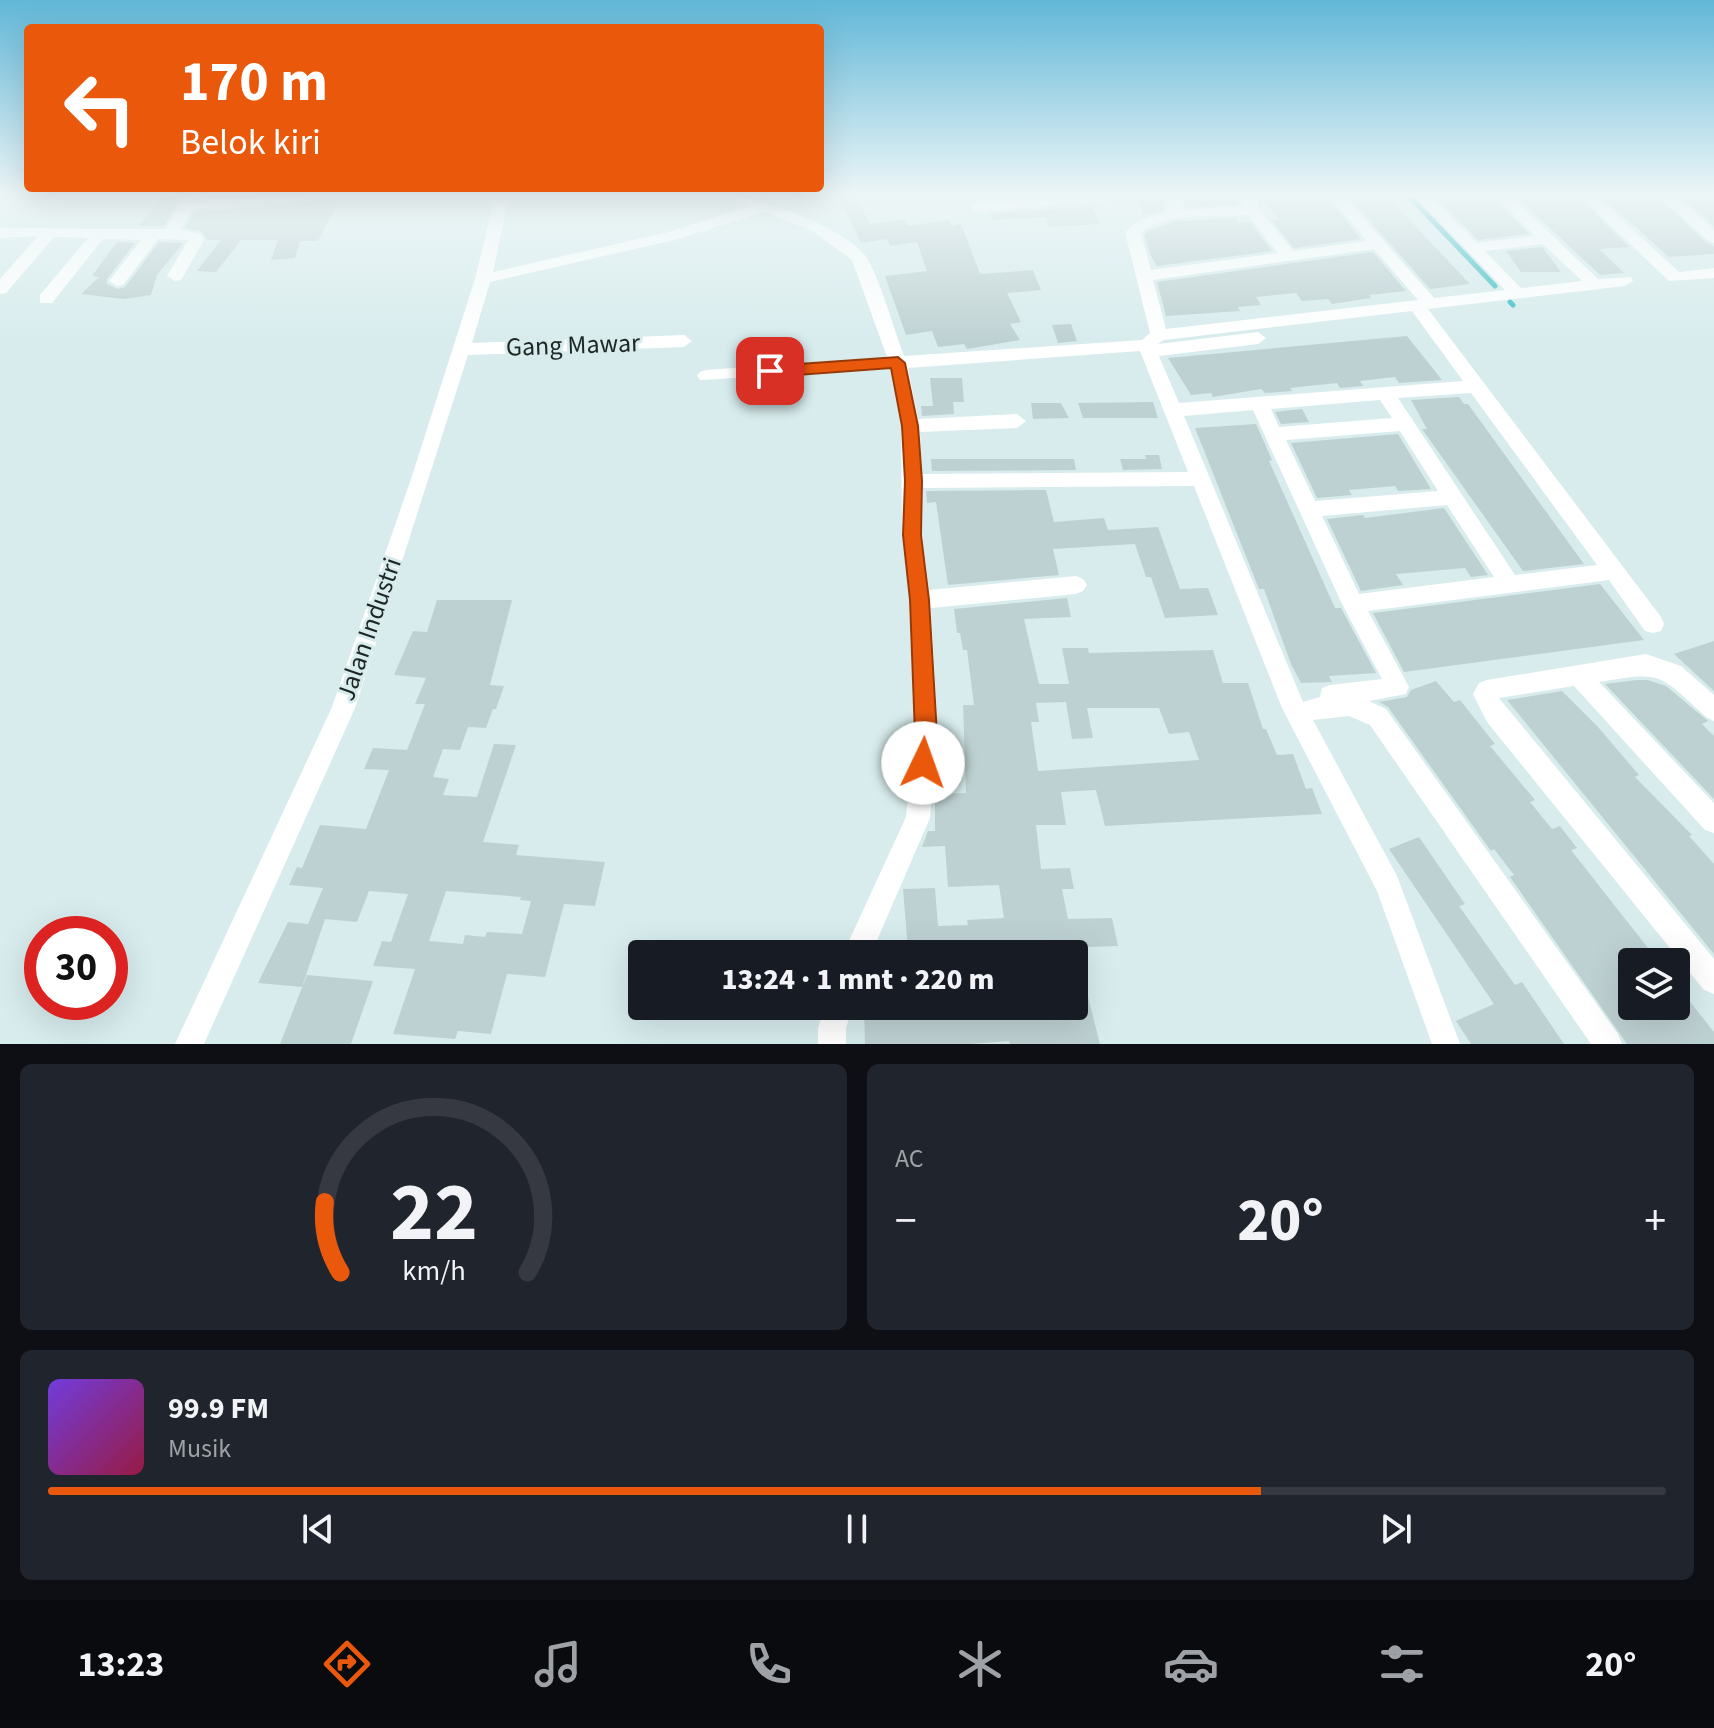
<!DOCTYPE html>
<html lang="id">
<meta charset="utf-8">
<style>
body{margin:0;font-family:"Source Sans 3",sans-serif;background:#20242c;color:#f1f3f6;height:100vh;display:flex;flex-direction:column;font-size:30px;white-space:nowrap}
*{box-sizing:border-box;margin:0}
p{font-size:26px;color:#9ea1a6}
.icon{flex:none;width:44px;height:44px;fill:none;stroke:currentColor;stroke-width:2;stroke-linecap:round;stroke-linejoin:round}
.map{position:relative;height:1044px;overflow:hidden}
.side{display:flex;flex-direction:column;gap:20px;padding:20px;background:#0d0f14;flex:1}
.side>*{flex:none}
.banner{position:absolute;left:24px;top:24px;width:800px;height:168px;border-radius:8px;box-shadow:0 8px 32px #0002;background:#ea580c;color:#fff;overflow:hidden}
.buttons{position:absolute;left:1618px;top:948px;display:grid;gap:16px}
.buttons a{display:grid;place-items:center;width:72px;height:72px;border-radius:8px;background:#171b24;box-shadow:0 8px 32px #0002;font-size:40px}
.speed{position:absolute;left:24px;top:916px;display:flex;gap:16px;font-size:40px;font-weight:700;text-align:center}
.speed>*{display:grid;place-content:center;width:104px;height:104px;border-radius:50%;background:#171b24;box-shadow:0 8px 32px #0002;line-height:1}
.speed .limit{border:12px solid #d22;background:#fff;color:#111}
.pin{position:absolute;display:grid;place-items:center;width:68px;height:68px;color:#fff;margin:-34px;border-radius:16px;box-shadow:0 4px 12px #0006}
.me{position:absolute;width:88px;margin:-44px;rotate:3deg;stroke-linejoin:round;filter:drop-shadow(0 0 6px #0008)}
.turn{display:flex;align-items:center;gap:28px;height:168px;padding:0 24px;font-size:36px}
.turn .icon{width:104px;height:104px;stroke-width:2.5}
.turn b{display:block;font-size:56px;line-height:68px}
.big{font-size:60px;font-weight:800;line-height:1.1}
.side .widget{flex:1;display:flex;flex-direction:column;justify-content:center;gap:12px;min-width:0;padding:0 28px;border-radius:12px;background:#20242c}
.side .dial{align-items:center;gap:0}
.dial svg{height:208px;overflow:visible;fill:none;stroke:#363941;stroke-width:7;stroke-linecap:round;text-anchor:middle}
.dial text{fill:#f1f3f6;stroke:none}
.song{display:flex;align-items:center;gap:24px}
.cover{width:96px;height:96px;border-radius:12px;background:linear-gradient(135deg,hsl(260 70% 55%),hsl(340 70% 35%))}
.played{height:8px;border-radius:4px;background:linear-gradient(90deg,#ea580c 75%,#363941 75%)}
.keys{display:flex;justify-content:space-around;direction:ltr}
.heat{display:flex;justify-content:space-between;align-items:center;font-size:44px;direction:ltr}
.side .tiles{flex:1;display:grid;gap:20px;grid-template-columns:1fr 1fr}
.widget:last-child{grid-column:span 2}
.trip{position:absolute;left:628px;top:940px;width:460px;height:80px;border-radius:8px;background:#171b24;box-shadow:0 8px 32px #0002;font-weight:800;line-height:80px;text-align:center}
.menu{display:flex;height:128px;justify-content:space-around;align-items:center;background:#090b0e;color:#9ea1a6}
.menu .icon{width:56px;height:56px}
.menu .selected{color:#ea580c}
.menu b{font-size:36px;color:#f1f3f6}
.map>svg:first-child{display:block}
</style>
<div class="map">
<svg width="1714" height="1044" viewBox="0 0 1714 1044">
<rect width="100%" height="100%" fill="#d8eced"/>
<g fill="none" stroke-linecap="round" stroke-linejoin="round">
<path stroke="#36bcc1" stroke-width="5" d="M1409 196 1495 286
M1510 302 1513 305"/>
</g>
<path fill="#bed1d2" fill-rule="evenodd" d="M164 196H181L164 226H138Z
M839 196H856L870 224 904 219 907 226 949 220 952 226 961 224 980 274 1033 270 1041 290 1007 293 1021 322 1010 324 1020 340 967 349 964 344 938 347 932 331 906 335 885 276 927 271 917 242 890 246 887 239 861 243Z
M1185 196H1235L1236 204 1184 207Z
M1259 196H1282L1285 200 1326 196 1361 239 1294 248 1271 220 1278 219Z
M1348 196H1387L1470 284 1430 289Z
M1435 196H1492L1529 234 1478 240Z
M1516 196H1577L1629 247 1599 249 1624 273 1600 275Z
M1601 196H1656L1707 243 1714 246V254L1669 257Z
M1680 196H1714V226Z
M1165 198 1163 210 1145 215 1137 200Z
M313 200 339 201 318 241H300L295 258 271 260 278 240H241L216 272 197 271 221 240H207L201 231 185 228 194 212 306 203Z
M1092 206 1100 224 1049 227 1046 217 992 220 990 214Z
M1237 218 1238 223 1250 222 1272 251 1157 266 1150 254 1144 234 1153 229 1178 221Z
M117 242 135 243 107 279V284L118 289 125 287 159 242 183 243 157 275 151 295 124 299 81 294 99 277 92 276Z
M1542 247 1561 272H1521L1506 251Z
M1373 252 1406 291 1369 295 1371 298 1332 304 1328 299 1302 301 1296 293 1256 297 1261 305 1238 307 1240 311 1166 316 1157 282Z
M1071 324 1077 341 1058 343 1052 325Z
M1407 336 1442 380 1399 383 1395 377 1360 381 1363 386 1340 388 1337 383 1290 388 1292 391 1265 393 1261 389 1213 397 1211 393 1191 395 1168 358Z
M930 378H962L964 402H953L954 414 922 416 921 406H933Z
M1459 397 1464 404H1468L1584 564 1523 571 1422 429H1427L1411 400Z
M1153 402 1158 418H1083L1078 403Z
M1031 403H1061L1069 418 1033 419Z
M1302 409 1309 422 1281 424 1275 412Z
M1256 424 1272 460 1269 461 1335 608H1341L1376 673 1329 676 1332 682 1301 683 1291 664 1264 589H1259L1195 428Z
M1398 434 1431 489 1398 491 1395 486 1349 490 1352 495 1317 498 1291 443Z
M1145 455H1159L1162 469 1123 470 1120 459H1146Z
M931 459H1074L1076 470 932 471Z
M1046 490 1054 522 1104 518 1108 530 1158 527 1180 589 1208 588 1218 615 1165 618 1151 577H1146L1135 544 1053 549 1059 575 948 585 936 502 927 503 926 491Z
M1444 508 1488 575 1471 577 1465 568 1396 574 1403 585 1361 591 1327 519 1363 515 1365 518Z
M1600 584 1644 640 1404 672 1373 613Z
M1067 598 1071 617 1024 619 1039 684H1069L1062 648H1088L1089 653 1213 650 1223 683H1248L1263 729H1266L1277 755 1293 754 1306 789 1312 788 1322 814 1105 826 1096 790 1061 792 1066 825H1036L1041 869 1070 868 1074 889H1062L1068 919 1112 918 1118 946 970 951V948L908 950 903 889 935 888 938 926 968 925 967 920 1004 918 999 885 948 887 945 846 922 847 928 831H935V794L966 793 963 705H974L967 650H963L960 633H957L954 609ZM1066 702 1072 739 1093 738 1087 708H1159L1169 734 1189 732 1199 760 1038 771 1031 722H1039L1036 703Z
M437 600H512L490 685 504 686 496 709H493L486 728 468 727 460 750 443 749 433 777 449 779 443 795 477 797 494 744 516 745 483 842 519 845 516 855 605 862 595 906 564 904 545 977 507 974 491 1034 458 1031 455 1039 393 1034 415 969 373 966 382 941 391 942 408 894 369 891 357 922 325 919 302 987 258 983 288 922 308 924 323 888 289 885 297 867 302 868 320 825 366 829 389 770 364 769 373 748 407 750 425 704H415L426 678 394 675 413 631 427 632ZM446 891 521 897 520 900 531 901 522 934 487 932 485 937 465 935 463 944 429 941Z
M1714 641V691L1674 654Z
M1637 680H1648L1666 686 1708 721 1702 724 1714 736V799L1605 684Z
M1436 681 1454 702 1460 700 1495 744 1490 746 1535 800 1530 802 1552 829 1560 826 1577 848 1571 850 1659 962H1632V1006H1676V984L1714 1032V1044H1627L1510 877 1514 875 1494 849 1491 851 1388 707 1379 702 1407 697 1411 690Z
M1562 691 1598 727 1639 775 1635 777 1692 835 1689 836 1714 864V954L1507 700Z
M1419 837 1465 904 1459 906 1515 985 1522 982 1564 1044H1471L1456 1021 1494 1004 1389 849Z
M307 975 373 981 351 1044H280Z
M1088 997 1100 1044H1010L1009 1041 971 1044H865L864 1006H932L933 1018 1003 1012V1009L1023 1006 1028 1010 1074 1006V998Z"/>
<g fill="none" stroke-linecap="round" stroke-linejoin="round">
<path fill="#fff" fill-rule="evenodd" d="M185 196H199L197 200 313 196 306 200 192 209 180 230 200 234 204 240 181 280 175 281 167 276 188 240 158 239 123 285 117 286 109 281 141 240 103 239 52 303H40V295L88 238 54 237 6 293 0 294V279L38 236 0 238V228L166 229Z
M495 196H509L493 272 669 232 749 206 729 196C760 196 849 230 867 258 880 280 894 329 904 356L1142 340 1150 333 1125 232 1137 221 1166 212 1168 196H1182L1181 210 1244 206 1242 196H1256L1259 209 1293 251 1367 241 1329 196H1344L1434 298 1505 290 1415 196H1430L1477 243 1535 236 1495 196H1511L1598 279 1631 277 1633 281 1625 286 1428 309 1661 617 1664 624 1661 631 1653 633 1645 631 1609 580 1368 611 1409 687 1406 694 1369 701 1386 709 1618 1034 1622 1044H1591L1370 725 1349 716 1313 720 1397 876 1460 1044H1432L1377 891 1282 708 1194 486 923 488 922 535 929 590 1076 576 1083 579 1087 585 1083 591 1076 594 931 608 938 735 930 818 871 954H843L906 817 914 735 909 600 902 535 901 426 890 369 700 380 697 376 700 372 706 370 887 357 852 260 811 230 763 212 678 239 490 282 472 343 684 335 692 341 684 347 468 355 355 708 204 1044H175L332 707 411 479 475 279ZM1248 215 1278 253 1151 270 1141 233C1166 211 1217 217 1248 215ZM1543 244 1582 281 1521 288 1485 251ZM1374 249 1418 300 1166 329 1153 280ZM1412 311 1463 381 1179 403 1159 356 1258 344 1266 338 1258 332 1158 344 1164 340ZM1140 351 1188 472 922 474 920 432 1017 428 1026 421 1017 414 918 419 908 368ZM1471 393 1597 565 1515 575 1398 398ZM1380 400 1392 418 1279 427 1271 409ZM1253 410 1342 604 1382 679 1330 685 1322 688 1320 697 1303 702 1184 416ZM1400 431 1438 491 1315 501 1286 440ZM1447 505 1494 577 1359 594 1322 516Z
M1067 196H1131L1124 200 976 212 969 208 976 204Z
M1580 196H1596L1679 272 1714 268V278L1669 281Z
M1659 196H1675L1714 230V243L1709 241Z
M1646 654 1681 666 1714 695V721L1706 717C1658 674 1664 671 1599 682L1714 803V833L1705 830 1574 686 1499 698 1714 959V994L1704 990 1487 722 1473 694 1479 683 1487 680Z
M825 1006H853L846 1028V1044H818V1028Z"/>
</g>
<linearGradient id="sky" x2="0" y2="1"><stop stop-color="#61b7d8"/><stop offset="0.57" stop-color="#edf6f7"/><stop offset="1" stop-color="#edf6f7" stop-opacity="0"/></linearGradient>
<rect width="1714" height="342" fill="url(#sky)"/>
<path fill="#ea580c" stroke="#983908" stroke-width="2" d="M898 357 905 363 918 426 922 481 921 535 929 600 937 735 931 770 923 773 915 770 912 763 915 735 910 600 903 535 905 481 902 426 891 368 770 377 762 371 770 366Z"/>
<g text-anchor="middle" dominant-baseline="central" stroke-width="6" stroke-linejoin="round" paint-order="stroke">
<g font-size="26" fill="#1d2525" stroke="#d8eced">
<text transform="translate(573 345) rotate(-2)">Gang Mawar</text>
<text transform="translate(369 629) rotate(-71)">Jalan Industri</text>
</g>
</g>
</svg>
<div class="buttons">
<a><svg class="icon" aria-label="layers" viewBox="0 0 24 24"><path d="M12 4l9 5-9 5-9-5zM3 14l9 5 9-5"/></svg></a>
</div>
<div class="speed"><div class="limit">30</div></div>
<div class="pin" style="left:770px;top:371px;background:#d93025"><svg class="icon" aria-label="arrive" viewBox="0 0 24 24"><path d="M6 21V4h12l-3 4 3 4H6"/></svg></div>
<svg class="me" style="left:923px;top:763px" viewBox="-20 -20 40 40"><circle r="19" fill="#fff"/><path d="M0-13L10 11 0 6-10 11z" fill="#ea580c"/></svg>
<div class="trip">13:24 · 1 mnt · 220 m</div>
<div class="banner">
<div class="turn"><svg class="icon" aria-label="left" viewBox="0 0 24 24"><path d="M17 20v-9H6M10 6l-5 5 5 5"/></svg><div><b>170 m</b>Belok kiri</div></div>
</div>
</div>
<section class="side">
<div class="tiles">
<div class="widget dial"><svg viewBox="0 0 100 80">
<path d="M14 69A42 42 0 1 1 86 69"/>
<path d="M14 69A42 42 0 0 1 8 42" stroke="#ea580c"/>
<text x="50" y="56" font-size="32" font-weight="700">22</text>
<text x="50" y="72" font-size="11">km/h</text>
</svg></div>
<div class="widget"><p>AC</p>
<div class="heat"><a>−</a><b class="big">20°</b><a>+</a></div>
</div>
<div class="widget">
<div class="song"><i class="cover"></i><div><b>99.9 FM</b><p>Musik</p></div></div>
<div class="played"></div>
<div class="keys"><svg class="icon" aria-label="previous" viewBox="0 0 24 24"><path d="M18 5L8 12l10 7zM5 5v14"/></svg><svg class="icon" aria-label="pause" viewBox="0 0 24 24"><path d="M8 5v14M16 5v14"/></svg><svg class="icon" aria-label="next" viewBox="0 0 24 24"><path d="M6 5l10 7-10 7zM19 5v14"/></svg></div>
</div>
</div>
</section>
<nav class="menu">
<b>13:23</b>
<svg class="icon selected" aria-label="directions" viewBox="0 0 24 24"><path d="M12 3l9 9-9 9-9-9zM9 14v-3h6M13 9l2 2-2 2"/></svg>
<svg class="icon" aria-label="music" viewBox="0 0 24 24"><path d="M9 18V5l10-2v13"/><circle cx="6" cy="18" r="3"/><circle cx="16" cy="16" r="3"/></svg>
<svg class="icon" aria-label="phone" viewBox="0 0 24 24"><path d="M5 4h4l2 5-3 2q2 4 5 5l2-3 5 2v4C11 20 4 13 5 4z"/></svg>
<svg class="icon" aria-label="climate" viewBox="0 0 24 24"><path d="M12 3v18M4 7l16 10M4 17L20 7"/></svg>
<svg class="icon" aria-label="car" viewBox="0 0 24 24"><path d="M5 17H2v-5l4-1 3-4h7l3 4 3 1v5h-3M9 17h6M6 11h13"/><circle cx="7" cy="17" r="2"/><circle cx="17" cy="17" r="2"/></svg>
<svg class="icon" aria-label="filters" viewBox="0 0 24 24"><path d="M4 7h16M4 17h16"/><circle cx="9" cy="7" r="2"/><circle cx="15" cy="17" r="2"/></svg>
<b>20°</b>
</nav>
